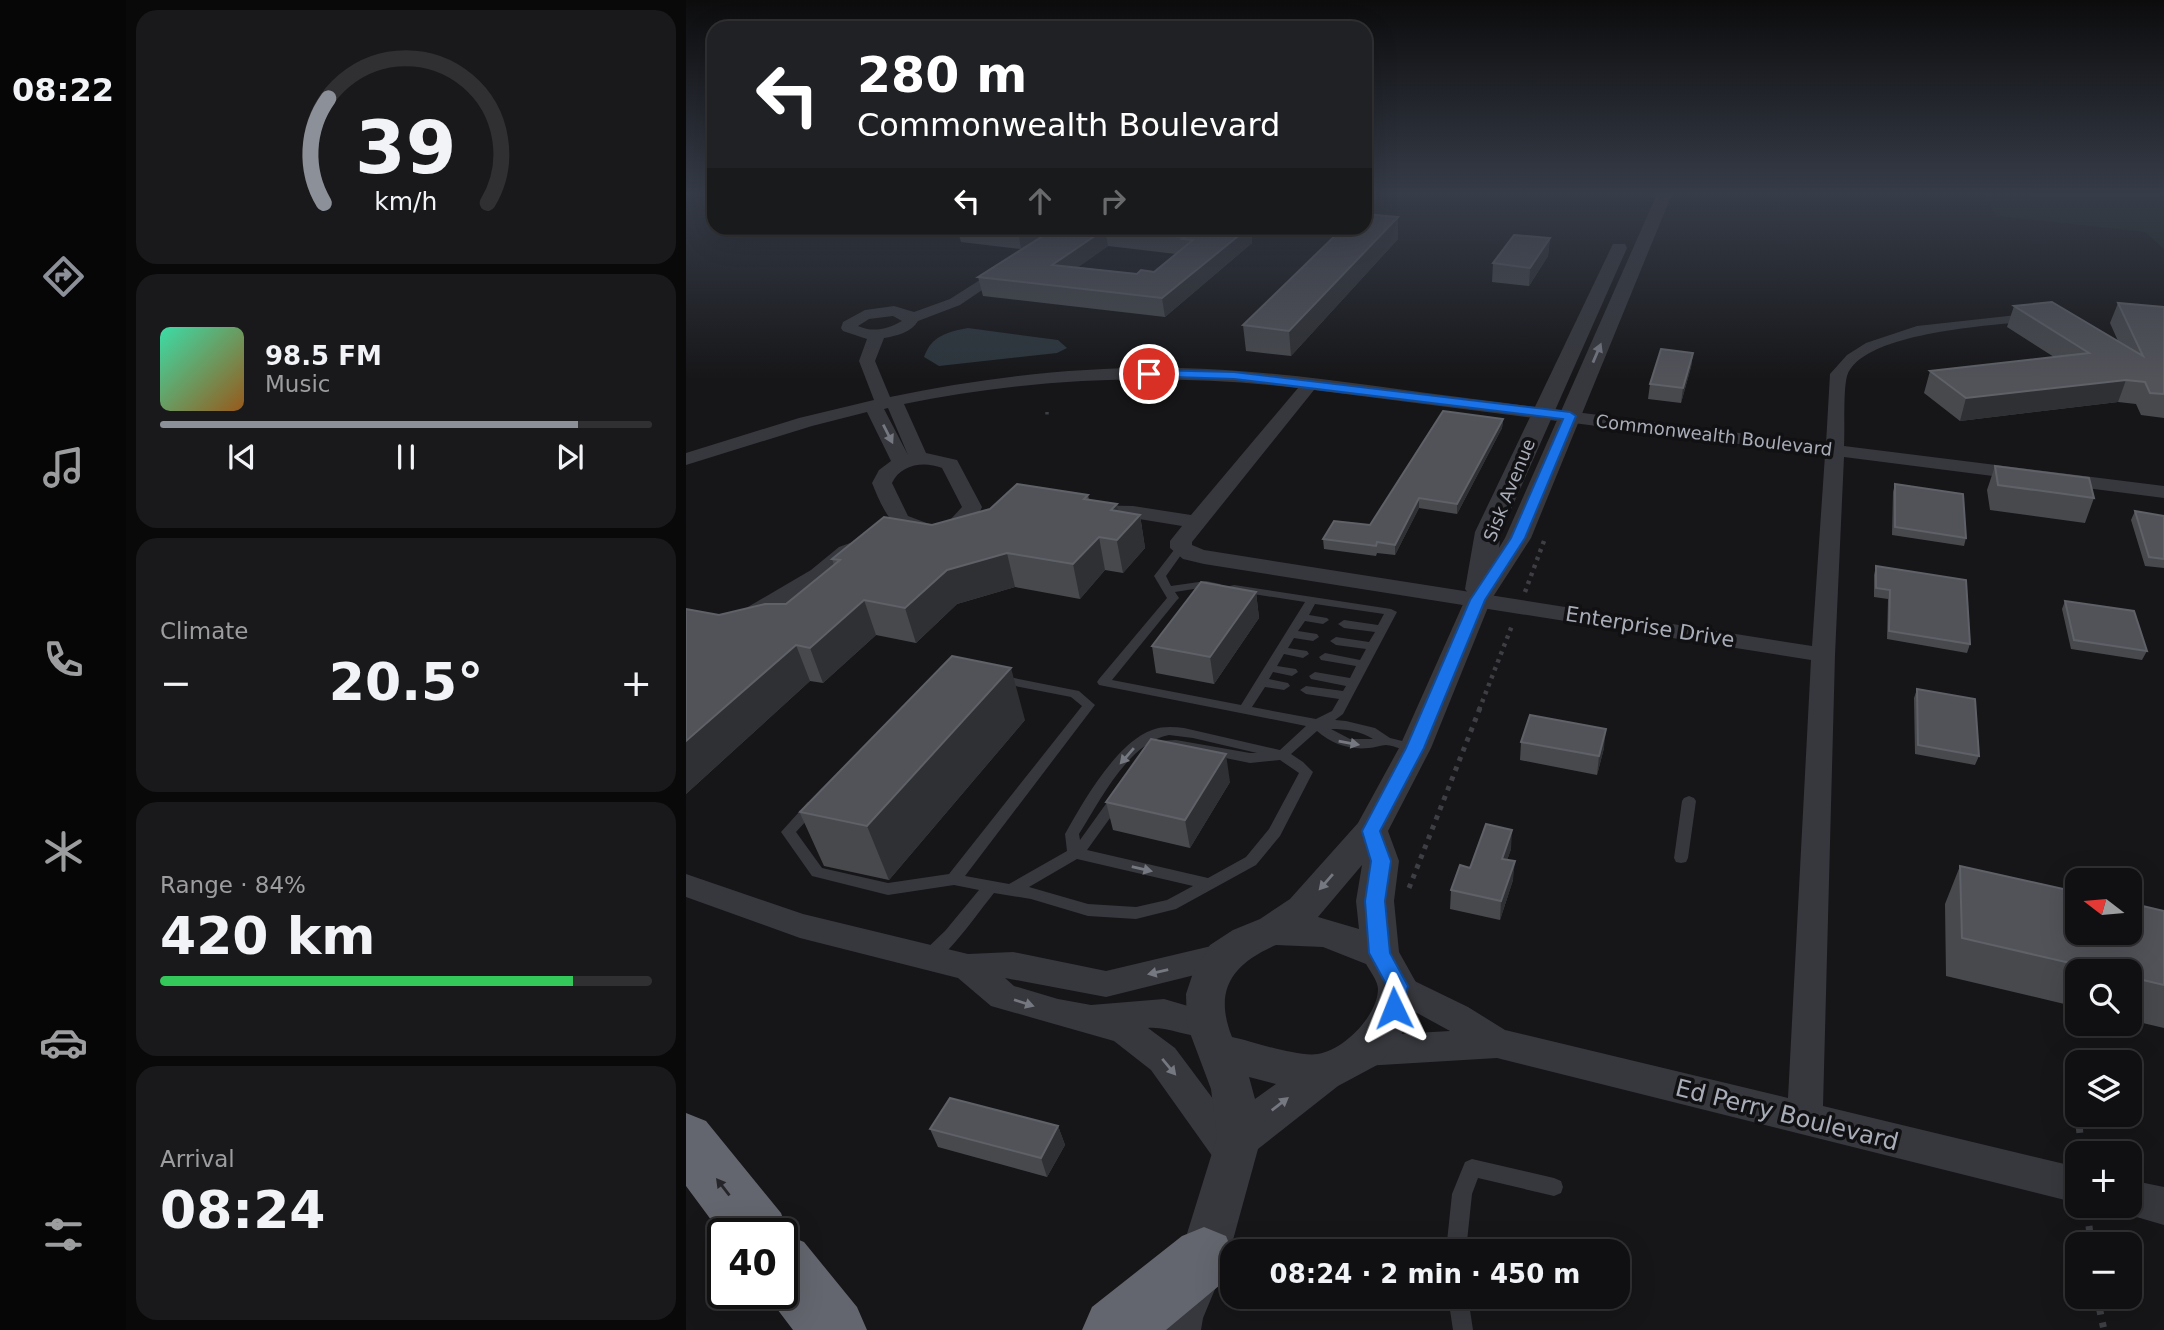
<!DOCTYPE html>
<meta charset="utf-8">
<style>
body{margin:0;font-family:"DejaVu Sans",sans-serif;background:#19191b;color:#f1f3f6;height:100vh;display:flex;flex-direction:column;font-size:26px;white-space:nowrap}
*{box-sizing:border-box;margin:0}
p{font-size:23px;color:#9c9d9f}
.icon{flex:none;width:38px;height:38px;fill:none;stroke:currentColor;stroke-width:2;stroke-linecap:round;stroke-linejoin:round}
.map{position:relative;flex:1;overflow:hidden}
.details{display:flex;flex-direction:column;gap:10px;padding:10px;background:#09090a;width:560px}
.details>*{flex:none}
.guide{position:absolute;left:21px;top:21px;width:665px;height:214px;border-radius:21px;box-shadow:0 7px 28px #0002,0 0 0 2px #303032;background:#202124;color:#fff;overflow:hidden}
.needle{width:46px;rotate:286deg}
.fabs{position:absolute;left:1379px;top:868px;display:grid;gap:14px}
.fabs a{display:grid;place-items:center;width:77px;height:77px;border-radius:14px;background:#101012;box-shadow:0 7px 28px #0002,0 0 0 2px #303032;font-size:35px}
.speed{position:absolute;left:21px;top:1218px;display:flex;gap:14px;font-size:35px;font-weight:700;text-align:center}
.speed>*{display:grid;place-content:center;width:91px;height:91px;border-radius:50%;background:#101012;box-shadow:0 7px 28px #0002,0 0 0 2px #303032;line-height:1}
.speed .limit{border:4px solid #111;border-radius:10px;background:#fff;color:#111}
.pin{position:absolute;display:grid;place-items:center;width:60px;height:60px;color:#fff;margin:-30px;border:4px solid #fff;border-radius:50%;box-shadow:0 2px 7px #0007}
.me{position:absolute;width:77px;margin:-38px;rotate:358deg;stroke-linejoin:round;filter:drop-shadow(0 0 5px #0008)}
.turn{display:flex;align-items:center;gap:24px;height:147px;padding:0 35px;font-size:32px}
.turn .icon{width:91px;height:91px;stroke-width:2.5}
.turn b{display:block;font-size:49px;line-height:60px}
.lanes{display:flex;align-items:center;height:66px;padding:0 35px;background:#0003;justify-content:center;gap:35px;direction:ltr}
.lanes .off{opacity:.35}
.big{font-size:52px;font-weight:600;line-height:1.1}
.details .widget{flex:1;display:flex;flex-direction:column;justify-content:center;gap:10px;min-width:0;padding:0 24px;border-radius:21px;background:#19191b}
.details .dial{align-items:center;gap:0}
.dial svg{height:182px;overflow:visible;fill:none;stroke:#303032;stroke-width:7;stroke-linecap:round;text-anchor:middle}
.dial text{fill:#f1f3f6;stroke:none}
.song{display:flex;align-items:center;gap:21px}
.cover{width:84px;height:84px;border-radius:10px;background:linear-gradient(135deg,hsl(160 70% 55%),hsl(30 70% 35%))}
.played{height:7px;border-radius:4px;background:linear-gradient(90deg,#8c9099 85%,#303032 85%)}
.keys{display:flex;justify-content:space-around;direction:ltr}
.heat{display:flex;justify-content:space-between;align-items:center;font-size:38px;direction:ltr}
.charge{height:10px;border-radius:5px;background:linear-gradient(90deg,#34c759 84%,#303032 0)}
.trip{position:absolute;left:534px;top:1239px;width:410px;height:70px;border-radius:21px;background:#101012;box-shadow:0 7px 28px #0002,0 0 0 2px #303032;font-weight:600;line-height:70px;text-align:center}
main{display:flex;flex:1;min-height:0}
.tabs{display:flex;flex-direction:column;width:126px;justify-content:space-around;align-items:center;background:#060607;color:#9c9d9f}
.tabs .icon{width:49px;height:49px}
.tabs .on{color:#8c9099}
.tabs b{font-size:32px;color:#f1f3f6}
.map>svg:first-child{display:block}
</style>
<main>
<nav class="tabs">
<b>08:22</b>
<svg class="icon on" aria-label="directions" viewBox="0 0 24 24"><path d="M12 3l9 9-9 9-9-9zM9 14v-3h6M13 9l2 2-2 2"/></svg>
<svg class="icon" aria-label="music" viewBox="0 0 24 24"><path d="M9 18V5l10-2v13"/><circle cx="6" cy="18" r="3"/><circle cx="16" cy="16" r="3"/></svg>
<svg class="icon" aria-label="phone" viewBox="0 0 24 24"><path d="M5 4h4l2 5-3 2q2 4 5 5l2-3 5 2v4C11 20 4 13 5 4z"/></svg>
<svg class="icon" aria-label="climate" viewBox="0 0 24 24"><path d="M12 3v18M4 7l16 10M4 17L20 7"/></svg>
<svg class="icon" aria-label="car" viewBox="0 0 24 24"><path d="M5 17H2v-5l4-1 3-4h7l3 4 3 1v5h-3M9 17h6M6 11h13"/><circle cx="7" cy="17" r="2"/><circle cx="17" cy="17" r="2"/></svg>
<svg class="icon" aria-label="filters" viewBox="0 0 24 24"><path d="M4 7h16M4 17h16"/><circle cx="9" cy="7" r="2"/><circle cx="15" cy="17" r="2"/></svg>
</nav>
<section class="details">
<div class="widget dial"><svg viewBox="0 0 100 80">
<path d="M14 69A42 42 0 1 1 86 69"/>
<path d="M14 69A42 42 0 0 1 16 23" stroke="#8c9099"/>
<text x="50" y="56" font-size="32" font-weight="700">39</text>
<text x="50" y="72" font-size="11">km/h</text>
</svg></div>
<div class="widget">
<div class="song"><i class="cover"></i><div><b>98.5 FM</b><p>Music</p></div></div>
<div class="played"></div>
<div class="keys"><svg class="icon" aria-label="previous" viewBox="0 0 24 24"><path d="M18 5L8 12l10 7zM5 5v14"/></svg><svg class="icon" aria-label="pause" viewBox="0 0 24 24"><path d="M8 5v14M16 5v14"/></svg><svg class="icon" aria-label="next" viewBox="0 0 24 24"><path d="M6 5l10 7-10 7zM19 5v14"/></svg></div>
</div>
<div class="widget"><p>Climate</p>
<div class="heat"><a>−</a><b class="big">20.5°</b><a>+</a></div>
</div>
<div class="widget"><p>Range · 84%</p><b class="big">420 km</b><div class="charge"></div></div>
<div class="widget"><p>Arrival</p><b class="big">08:24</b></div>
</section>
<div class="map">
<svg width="1478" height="1330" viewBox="0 0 1478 1330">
<rect width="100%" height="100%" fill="#161618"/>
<path fill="#1e261f" d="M1297 194H1478V249L1459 232 1310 216Z"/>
<path fill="#2c353c" d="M282 328 372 340 381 348 371 353 253 366 238 357C245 336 261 332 282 328Z"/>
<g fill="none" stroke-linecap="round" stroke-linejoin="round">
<path stroke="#3d3f44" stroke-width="3.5" stroke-dasharray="2.5 3.5" stroke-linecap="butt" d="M361 412V418"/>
<path stroke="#3d3f44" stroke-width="4.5" stroke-dasharray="3.5 5" stroke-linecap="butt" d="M839 592 858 541
M793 710 827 623"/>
<path stroke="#3d3f44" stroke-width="5" stroke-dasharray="4.5 6" stroke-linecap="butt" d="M723 888 794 708"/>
<path stroke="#3d3f44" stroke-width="7" stroke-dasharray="5 8" stroke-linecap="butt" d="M1387 1074 1391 1112
M1392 1115 1396 1153
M1403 1226 1405 1244
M1411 1297 1418 1330"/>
<path fill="#37383d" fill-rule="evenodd" d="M495 545 500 548 480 576 485 586 520 581 534 584 536 586 530 589 520 587 489 592 493 598 491 600 426 680 555 705 619 602 548 591 544 590 542 588 544 586 548 585 705 609 711 612 657 714 649 720 660 721 689 728 704 738 733 745 735 748 733 751C721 753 711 746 700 745 695 745 688 748 683 748 663 750 646 744 631 731L605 754 617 762 627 772 594 836 570 865 490 909 450 919 402 916 345 899 308 893C294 910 265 952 248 962 243 965 242 963 237 962L235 957 237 952 259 931 293 890 268 885 202 895 126 876 95 832 122 802H132L134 806 110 832 136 868 202 883 263 874 396 706 385 697 309 682 307 679 309 676 313 675 393 691 409 705 279 876 323 884 381 851 379 834C397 802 430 743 466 730 477 726 488 727 498 728L594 750 620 726 413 685 411 682 413 679 481 598 468 576 491 546ZM629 604 698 614 692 625 658 620 652 624 658 628 689 632 683 642 650 637 644 641 650 645 680 649 674 660 639 653 633 657 635 660 670 666 664 678 629 672 623 676 625 679 660 686 657 691 620 686 614 690 620 694 653 699 646 711 630 719 566 707 579 687 598 690 604 686 602 683 583 679 587 672 606 676 612 672 610 669 591 666 598 654 617 658 623 654 621 651 602 648 608 638 627 641 633 637 631 634 612 631 619 621 637 624 643 620 641 618 623 615ZM645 729C660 729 674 731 687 739H664ZM483 735 507 738 571 753H564L490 740 471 741 469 744 471 747 490 748 564 763 594 760 613 773 583 829 560 857 522 878 401 850 437 800 439 797 437 794H427L394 840 393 834C414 801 442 743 483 735ZM391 859 507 886 481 900 450 907 402 904 343 887Z
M1003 796 1008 798 1010 801 1002 858 1000 862 995 863 990 862 988 858 996 801 998 798Z
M786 1159 868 1178 875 1181 877 1187 875 1193 868 1196 792 1178 786 1194 780 1251H760L766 1194 779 1162Z
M762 1297H782L787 1330H767Z"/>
<path fill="#37383d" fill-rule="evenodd" d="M322 262 327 263V269L274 305 232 321C226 332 210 336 198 338L189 361 204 397C299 377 396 366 493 368 592 370 690 387 788 399 905 414 1022 429 1140 444L1144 374 1161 355 1180 343 1231 326 1331 315 1333 318 1331 321 1325 323C1289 327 1175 335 1161 376 1157 391 1159 429 1158 446L1478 486V498L1158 457 1149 655 1137 1106 1391 1167V1203L811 1058 678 1066 666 1062 661 1051 666 1040 678 1036 764 1031 700 996 696 986 700 976 712 973 782 1007 819 1030 1102 1098 1125 660 518 564 497 559 484 548V541L496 526 447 518 398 517 391 515 388 511 391 507 398 505 447 506 505 515 612 388C480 373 349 377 218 404L240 453 271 460 296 507C291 520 281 528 267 524L264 520 276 507 256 468C238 461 215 464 206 483L222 516 246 525 250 529 246 533C210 542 197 510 186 483L193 470 205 461 181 412 126 426 0 465V453L113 418 188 400 173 361 181 339 157 331 155 328 157 322 179 310 208 306 228 312 264 299ZM207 316 216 321C202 329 187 333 172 326L183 319ZM628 390 1139 455 1126 646 518 550 506 545V542ZM202 408 222 455 198 409Z
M175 539 183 540 186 545 141 580 37 641 29 643 0 635V621L26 628 125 570 153 547Z
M0 874 117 914 282 954 327 952 420 971 538 943 549 947 554 956 549 965 420 997 319 978 328 986 372 999 405 1005 478 999 533 1015 538 1025 533 1035C510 1043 487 1026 462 1028L489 1048 560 1143 566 1155 560 1167 547 1172 534 1167 465 1070 428 1041 305 1006 272 978 114 938 0 897Z
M1444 1180 1478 1187V1225L1430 1211 1428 1206H1444Z"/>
<path fill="#37383d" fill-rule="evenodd" d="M971 194H986L845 538 805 600 745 748 702 831 713 861 708 901 713 952 732 986 728 1008 712 1041 693 1064 652 1086 572 1149 542 1258 517 1318 515 1330H465L467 1317 495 1253 531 1137 525 1089 501 1025 500 994 507 973 524 945 547 930 574 919 604 899 672 823 713 748 782 593 779 589 789 532 925 248 927 244H939L941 248 815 532 813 548 819 538ZM676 865 670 901 673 929 632 917ZM590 945 637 947 680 964C684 971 692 981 692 989 692 1015 658 1050 632 1054 610 1057 569 1042 546 1037 527 989 547 964 590 945ZM563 1077 590 1084 569 1099Z"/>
<path fill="#63666e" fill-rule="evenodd" d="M0 1113 20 1121 95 1213 103 1236 118 1242 171 1307 181 1330H107L79 1293H96V1234L37 1236 0 1186Z
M518 1227 540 1236 546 1251V1266L540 1280 480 1330H396L406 1307 496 1236Z"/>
</g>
<path fill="#47494d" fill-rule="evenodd" d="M712 217V239L605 356 560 351 557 325Z
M271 228H565L566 243 479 317 297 296 292 277 355 237V236L335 249 275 242ZM422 246 490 254 468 272 451 274 392 267Z
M864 238 862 256 843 286 806 282 807 263Z
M1432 303 1478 307V418L1455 415 1450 404 1432 402 1274 421 1238 393 1244 371 1368 357 1321 327 1328 306 1432 341 1424 323Z
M1007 353 1005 367 995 403 962 399 964 384Z
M817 419 816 428 771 514 733 508 709 555 691 553 690 556 638 549 637 539 684 525Z
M1309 466 1408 498 1399 523 1304 510 1301 490Z
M1209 484 1280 538 1278 546 1206 535 1207 492Z
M402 495 403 500 431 504 432 511 454 515 459 548 437 573 419 570 394 599 329 587 271 604 230 643 190 635 137 683 124 681 0 794V609L33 615 100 604 148 565 146 559 246 525Z
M1449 511 1478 516V568L1459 566 1445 520Z
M1190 566 1284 644 1281 653 1201 639 1202 599 1188 597V575Z
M570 592 573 618 528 684 470 673 466 646Z
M1379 601 1461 651 1456 660 1385 649 1376 609Z
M1231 689 1293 756 1289 765 1229 754 1228 698Z
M339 720 203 880 138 866 113 811Z
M835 742 918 748 911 775 834 760Z
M544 782 504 848 427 830 420 802Z
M825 849 821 860 827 880 814 920 764 909 765 890 784 868Z
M1274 866 1478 911V1028L1444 1020V971H1391V1007L1260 976 1259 904Z
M372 1126 379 1145 361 1177 252 1147 244 1129Z"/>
<path fill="#2f3033" d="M712 217V239L605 356 603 331Z
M338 228H368L354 233 355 236 335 249 332 231Z
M562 228H565L566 243 479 317 476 298Z
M419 229 422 246 370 283 366 265Z
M864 238 862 256 843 286 844 268Z
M1007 353 1005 367 995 403 997 388Z
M1440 380 1432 402 1274 421 1280 398Z
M817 419 816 428 771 514V504Z
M733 498V508L709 555V545Z
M431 504 436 534 454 515 459 548 437 573 425 510Z
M413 537 419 570 394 599 387 564Z
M321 553 329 587 271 604 230 643 219 608 261 570Z
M570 592 573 618 528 684 524 657Z
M178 600 190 635 137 683 124 648Z
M110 645 124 681 0 794V741Z
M325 668 339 720 203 880 181 826Z
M920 729 918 748 911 775 913 756Z
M540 754 544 782 504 848 499 820Z
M826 830 825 849 815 878 816 859Z
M829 861 827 880 814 920 815 901Z
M372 1126 379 1145 361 1177 355 1158Z"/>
<path fill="#525359" stroke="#5f6168" stroke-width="2" fill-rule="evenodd" d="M679 214 712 217 603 331 557 325 657 228H679Z
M297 228H338L332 231Z
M363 228H562L476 298 292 277 360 234 354 233ZM419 229 499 237 496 239 507 240 468 272 455 270 451 274 366 265Z
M828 235 864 238 844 268 807 263Z
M1366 302 1457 356 1432 303 1478 307V394L1464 393 1459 382 1440 380 1280 398 1244 371 1403 353 1328 306Z
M975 349 1007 353 997 388 964 384Z
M757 411 817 419 771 504 733 498 709 545 691 542 690 546 637 539 648 521 684 525Z
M1309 466 1403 478 1408 498 1312 485Z
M331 484 402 495 398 499 431 504 425 510 454 515 431 540 413 537 387 564 321 553 261 570 219 608 178 600 124 648 110 645 0 741V609L33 615 79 604H100L154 560 146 559 198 517 246 525 304 509Z
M1209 484 1277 494 1280 538 1209 527Z
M1449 511 1478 516V559L1463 557Z
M1190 566 1280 580 1284 644 1203 631 1204 590 1190 588Z
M515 582 570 592 524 657 466 646Z
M1379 601 1448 611 1461 651 1388 640Z
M266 656 325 668 181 826 114 812Z
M1231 689 1289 699 1293 756 1232 745Z
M844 715 920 729 913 756 835 742Z
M465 739 540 754 499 820 420 802Z
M800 824 826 830 816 859 829 861 815 901 765 890 774 865 784 868Z
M1274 866 1391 892V933H1444V903L1478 911V985L1444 977V971H1419L1276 938Z
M264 1098 372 1126 355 1158 244 1129Z"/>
<defs><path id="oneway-solid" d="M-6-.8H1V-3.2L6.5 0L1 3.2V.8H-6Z" transform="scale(1.75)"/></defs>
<g fill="#757881">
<use href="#oneway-solid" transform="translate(911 353) rotate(-67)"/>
<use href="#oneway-solid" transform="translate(202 434) rotate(63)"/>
<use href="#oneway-solid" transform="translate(663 743) rotate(10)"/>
<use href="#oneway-solid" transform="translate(441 756) rotate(131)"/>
<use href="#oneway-solid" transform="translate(456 869) rotate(13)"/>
<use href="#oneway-solid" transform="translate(640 882) rotate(131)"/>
<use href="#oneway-solid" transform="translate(472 972) rotate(167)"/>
<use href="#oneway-solid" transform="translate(338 1003) rotate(18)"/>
<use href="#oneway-solid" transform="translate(483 1067) rotate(50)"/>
<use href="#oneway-solid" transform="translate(594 1104) rotate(-38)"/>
</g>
<use fill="#26262a" href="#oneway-solid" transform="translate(37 1187) rotate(-128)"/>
<linearGradient id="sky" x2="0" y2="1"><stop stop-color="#0c0c0d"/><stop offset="0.51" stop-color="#363c48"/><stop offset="1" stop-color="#363c48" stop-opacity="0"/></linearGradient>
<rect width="1478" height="380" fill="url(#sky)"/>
<path fill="#1a73e8" stroke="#114b97" stroke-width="2" d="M463 370 548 372 884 412 890 416 839 538 799 600 738 748 694 831 705 861 699 901 704 953 722 986 715 1015 708 1017 700 1015 697 1008 701 986 683 953 679 901 685 861 676 831 720 748 784 600 825 538 877 419 548 379 459 376V371Z"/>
<g text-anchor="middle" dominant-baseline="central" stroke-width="7" stroke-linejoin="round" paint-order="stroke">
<g font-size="18" fill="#a8adb8" stroke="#111113">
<text transform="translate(1028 435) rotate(7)">Commonwealth Boulevard</text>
<text transform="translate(823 490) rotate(-68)">Sisk Avenue</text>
</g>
<g font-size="21" fill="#a8adb8" stroke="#111113">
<text transform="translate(964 627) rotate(9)">Enterprise Drive</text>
</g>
<g font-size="24" fill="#a8adb8" stroke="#111113">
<text transform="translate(1101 1115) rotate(14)">Ed Perry Boulevard</text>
</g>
</g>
</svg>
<div class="fabs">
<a><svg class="needle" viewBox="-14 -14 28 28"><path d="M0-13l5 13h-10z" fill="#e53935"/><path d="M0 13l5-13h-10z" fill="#9c9d9f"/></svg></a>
<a><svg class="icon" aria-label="search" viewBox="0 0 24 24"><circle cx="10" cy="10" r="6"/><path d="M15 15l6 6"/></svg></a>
<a><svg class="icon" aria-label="layers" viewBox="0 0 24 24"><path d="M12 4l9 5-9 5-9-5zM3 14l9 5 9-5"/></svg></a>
<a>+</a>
<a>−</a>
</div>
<div class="speed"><div class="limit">40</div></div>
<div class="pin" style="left:463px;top:374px;background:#d93025"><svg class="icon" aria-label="arrive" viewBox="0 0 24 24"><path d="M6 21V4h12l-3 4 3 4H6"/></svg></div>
<svg class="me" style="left:708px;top:1008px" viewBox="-20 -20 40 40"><path d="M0-17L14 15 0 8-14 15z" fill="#1a73e8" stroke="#fff" stroke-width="4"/></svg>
<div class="trip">08:24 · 2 min · 450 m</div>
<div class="guide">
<div class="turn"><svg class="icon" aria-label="left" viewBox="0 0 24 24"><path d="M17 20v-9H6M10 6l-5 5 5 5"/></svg><div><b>280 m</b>Commonwealth Boulevard</div></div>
<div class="lanes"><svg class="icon" aria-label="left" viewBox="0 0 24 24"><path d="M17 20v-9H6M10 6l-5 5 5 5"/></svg><svg class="icon off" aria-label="ahead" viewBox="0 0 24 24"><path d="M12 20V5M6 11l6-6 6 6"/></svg><svg class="icon off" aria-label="right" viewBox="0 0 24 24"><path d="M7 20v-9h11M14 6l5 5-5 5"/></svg></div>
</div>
</div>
</main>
